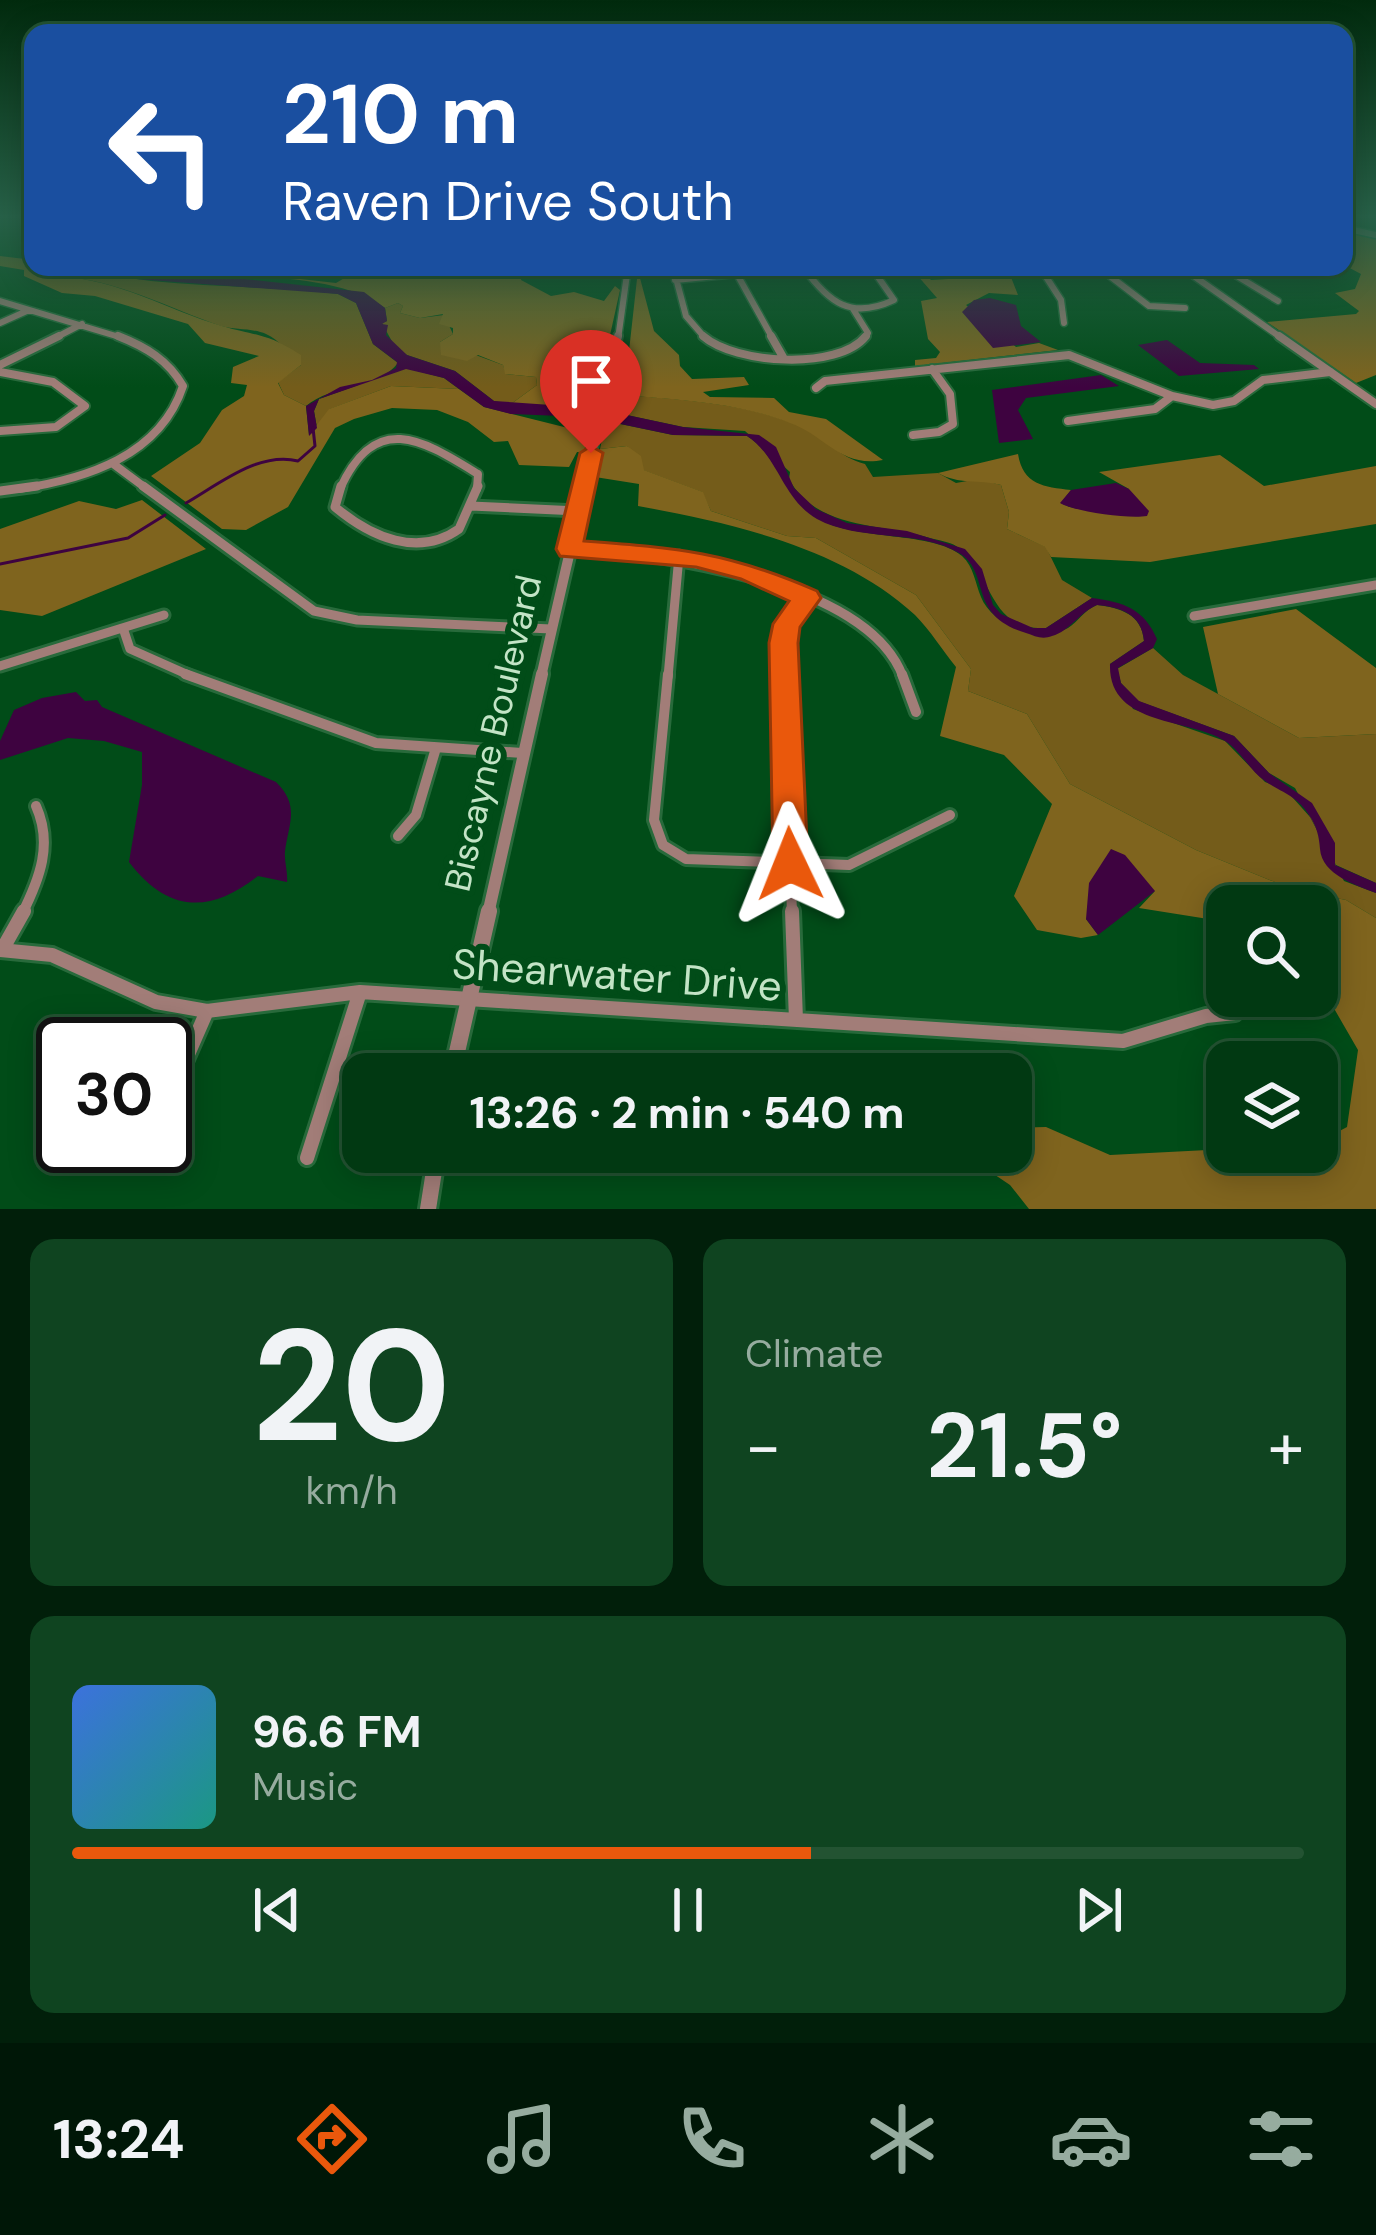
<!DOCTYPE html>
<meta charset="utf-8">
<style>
body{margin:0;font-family:"DM Sans",sans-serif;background:#0f4420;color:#f1f3f6;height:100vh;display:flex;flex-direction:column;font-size:45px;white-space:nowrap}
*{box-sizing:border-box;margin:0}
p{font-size:39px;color:#96ac9f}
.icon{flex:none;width:66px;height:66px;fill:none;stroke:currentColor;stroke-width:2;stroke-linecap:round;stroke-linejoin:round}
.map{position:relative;height:1209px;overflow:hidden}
.panel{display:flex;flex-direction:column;gap:30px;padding:30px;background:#011f0a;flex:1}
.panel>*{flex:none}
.guide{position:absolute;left:24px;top:24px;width:1329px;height:252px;border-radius:24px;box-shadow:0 6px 30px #0003,0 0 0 3px #235332;background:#1a4fa0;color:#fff;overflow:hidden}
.controls{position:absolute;left:1206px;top:885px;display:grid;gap:24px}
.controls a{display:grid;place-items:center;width:132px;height:132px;border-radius:24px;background:#013912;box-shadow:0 6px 30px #0003,0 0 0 3px #235332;font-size:60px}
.speed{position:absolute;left:36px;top:1017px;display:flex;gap:24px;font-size:60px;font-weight:700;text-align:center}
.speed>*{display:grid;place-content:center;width:156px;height:156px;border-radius:50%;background:#013912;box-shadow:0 6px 30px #0003,0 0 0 3px #235332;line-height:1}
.speed .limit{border:6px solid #111;border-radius:18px;background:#fff;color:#111}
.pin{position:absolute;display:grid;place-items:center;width:102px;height:102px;color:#fff;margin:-123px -51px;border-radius:50% 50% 50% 0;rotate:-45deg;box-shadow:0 0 12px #0007}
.pin .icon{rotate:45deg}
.me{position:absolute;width:132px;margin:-66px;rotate:358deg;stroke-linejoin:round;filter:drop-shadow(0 0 9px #0008)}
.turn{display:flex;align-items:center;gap:42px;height:252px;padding:0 60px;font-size:54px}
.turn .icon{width:156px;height:156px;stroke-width:2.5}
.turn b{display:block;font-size:84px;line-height:102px}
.big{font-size:90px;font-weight:700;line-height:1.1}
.panel .tile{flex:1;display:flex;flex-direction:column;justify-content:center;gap:18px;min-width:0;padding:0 42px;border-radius:24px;background:#0f4420}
.panel .dial{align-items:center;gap:0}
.dial b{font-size:156px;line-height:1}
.song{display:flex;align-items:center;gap:36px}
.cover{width:144px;height:144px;border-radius:18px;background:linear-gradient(135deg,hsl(220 70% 55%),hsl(170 70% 35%))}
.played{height:12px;border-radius:6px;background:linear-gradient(90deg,#ea580c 60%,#235332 60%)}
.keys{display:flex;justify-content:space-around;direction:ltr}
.heat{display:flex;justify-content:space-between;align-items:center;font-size:66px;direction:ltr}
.panel .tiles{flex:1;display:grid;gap:30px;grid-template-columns:1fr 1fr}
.tile:last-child{grid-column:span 2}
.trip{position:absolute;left:342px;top:1053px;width:690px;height:120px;border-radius:24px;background:#013912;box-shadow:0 6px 30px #0003,0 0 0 3px #235332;font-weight:700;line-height:120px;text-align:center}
.tabs{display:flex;height:192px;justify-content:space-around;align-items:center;background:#001707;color:#96ac9f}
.tabs .icon{width:84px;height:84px}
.tabs .active{color:#ea580c}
.tabs b{font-size:54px;color:#f1f3f6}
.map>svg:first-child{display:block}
</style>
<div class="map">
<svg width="1376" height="1209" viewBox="0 0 1376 1209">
<rect width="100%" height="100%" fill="#014c18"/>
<path fill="#745c1a" d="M50 267C85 267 116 277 151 281 213 287 276 287 338 294L356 303 373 344 398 363C378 389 332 384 306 406L284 395 278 382 301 365C291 356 279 339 266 334 253 328 235 330 221 326 168 308 116 279 62 277Z
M398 303 403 306 400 313 420 318 444 315 453 334 440 342 503 365 506 374 536 377 537 385 511 404 494 401 455 371 407 355 395 347 382 323 387 321 385 308Z
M406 368 444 378 459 389 391 386 330 409 317 428 314 411 319 399Z
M613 394C678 400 740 401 800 426 825 437 838 457 865 464L873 477 938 473 956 483 978 479 1001 485 1009 512 1007 529 1046 547 1062 580 1092 598 1046 628C987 631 995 574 956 546 950 542 937 540 930 538 880 523 817 530 789 479L790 472 745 431 683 427 608 411Z
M606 421 673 435 747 436C779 456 785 500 819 519 856 541 933 531 962 556 974 567 975 583 981 597 992 626 1042 643 1068 628 1079 621 1084 610 1097 605 1120 608 1142 614 1144 641L1110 664 1133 709 1225 741 1265 782 1285 789 1310 817 1344 881 1376 893V918L1346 900 1292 889 1196 850 1070 784 1027 714 968 691 971 669 916 595 816 538 787 536 711 511 702 492 643 470 627 446 600 449Z
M1153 648 1183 675 1299 738 1376 734V883L1336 865 1295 788 1269 773 1234 736 1138 701 1121 683 1117 669Z"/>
<path fill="#7f641e" d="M1344 231 1376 236V375L1356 383 1267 322 1356 314 1359 311 1335 293 1355 289 1361 274 1344 265Z
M0 256 33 260V267H50L62 277C117 279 168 310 222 326 259 337 265 332 301 355V365L278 383 284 395 306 406 309 435 329 409 391 386 459 389 484 407 588 433 584 452H577L569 467 519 465 508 441 494 442 468 422 437 410 392 408 354 419 335 428 288 507 246 530 222 529 151 476 200 443 222 410 244 396 247 385 231 383 233 367 259 356 205 343 188 324 95 296 62 293 24 276V270L0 266Z
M195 267 336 283 363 267H516L522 270 521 280 551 296 574 292 604 301 615 286 620 290 594 408 511 404 537 385 536 377 505 374 503 365 478 355 467 361 441 355 440 342 453 334V328L439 324 443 314 420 318 400 313 403 306 398 303 385 308C340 273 251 280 195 267Z
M910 267H920L931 280 948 279 959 267H1007L1018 295 989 293 966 305 1016 347 1039 343 1058 350 915 366V360L936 358 940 352 928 339 921 301 937 298Z
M640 278 654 331 679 355 680 366 692 379 744 377 749 385 703 392 710 397 774 398 789 412 826 419 883 460C841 468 826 436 790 423 733 401 674 400 613 394L627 369 637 279Z
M627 446 641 456 644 470 703 492 711 511 787 536 816 538 916 595 971 669 968 691 1027 714 1070 784 1196 850 1292 889 1346 900 1376 918V1209H1029L1010 1185 961 1152H1011V1128L1046 1127 1110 1155 1227 1149 1317 1152V1143L1347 1127 1358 1050 1317 979V906H1227V922L1139 908 1155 891 1086 919 1098 935 1081 938 1037 930 1014 896 1052 804 1004 755 940 736 956 667C943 651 930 630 915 615 843 548 732 523 638 506L639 484 595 477 600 449Z
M1018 454C1023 485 1044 487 1071 490L1061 503C1076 512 1089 507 1105 513L1129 489 1099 472 1220 455 1264 486 1376 466V524L1150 562 1051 557 1045 547 1007 529 1009 512 1001 485C978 479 959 485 938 473Z
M142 500 206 549 42 616 0 610V529L79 501 116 509Z
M1296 609 1376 668V734L1299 738 1218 694 1203 627Z"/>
<path fill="#3e0340" d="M87 267H135L364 292 385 308 387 321 382 324 388 325 386 335 407 355 455 371 494 401 594 408 683 427 759 435 776 447 794 488 816 509 847 523 907 531 965 549 982 569 993 605 1001 614 1033 628H1046L1092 598C1124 602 1144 609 1157 639L1153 648 1118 668 1121 683 1139 701 1234 736 1269 773 1312 803 1335 843V865L1376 883V893C1356 885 1322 875 1320 849 1319 836 1317 827 1309 815 1296 795 1282 793 1265 781 1250 771 1241 751 1225 741 1190 718 1108 727 1110 664L1144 641C1142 614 1120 607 1097 605 1080 612 1070 631 1052 636 1042 640 1035 636 1026 633 966 615 992 573 959 553 919 529 859 542 817 519 782 499 779 457 747 436L673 435 587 417 511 414 484 407 444 378 406 369 319 399 314 411 317 428 309 436 306 406 340 387 372 380 396 368 397 362 373 344 356 303 338 294 123 278Z
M990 298 1016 305 1021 326 1041 342 993 348 962 312 974 300Z
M1167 340 1200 363 1254 365 1259 369 1179 376 1138 345Z
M1101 375 1119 386 1026 398 1018 410 1033 439 999 443 992 390Z
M1116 483 1129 489 1149 511 1147 516C1128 519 1076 512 1060 503L1071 490Z
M76 692 85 701 97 700 102 707 276 782C300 806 289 822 285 851 284 861 288 872 287 882L258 876C210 914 168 913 129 862L142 785V752L104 741 68 738 0 760V741L14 710 42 698Z
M1111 849 1125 855 1155 891 1098 935 1086 919 1089 883Z"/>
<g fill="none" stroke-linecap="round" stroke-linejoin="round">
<path stroke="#3e0340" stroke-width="3" d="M186 503C219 484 259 451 298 461L315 446 313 428
M0 564 128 538 165 515"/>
<g stroke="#286a3b" stroke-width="9">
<path id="minor-far4" d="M1344 228 1376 235
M338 267H343
M673 267 686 316 706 339
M733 267 773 339
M803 267C829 303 851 320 894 300L871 267
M1222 267 1278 301
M1287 267 1295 270
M1041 269 1133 267
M1041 269 1061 300 1064 323
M1102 270 1149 306 1185 308
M675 280 737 274
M0 301 126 339
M853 309 868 333 863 339
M0 323 29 310
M53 339 82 324"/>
</g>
<g stroke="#286a3b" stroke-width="12">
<path id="minor-far3" d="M703 336C735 364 838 371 866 336
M771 336 783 357
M0 365 59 336
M0 372 53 382 85 406 56 427 0 431
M816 388 825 381 1069 355 1172 396 1213 405 1234 401 1263 380 1330 372
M1068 421 1155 409 1172 396
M913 435 939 432 953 424 950 394 932 369
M112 463 147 489
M19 489C86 479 160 456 183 386 168 360 146 347 118 336
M340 489C376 409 424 441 478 474L477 489"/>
</g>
<g stroke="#286a3b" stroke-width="15">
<path id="minor-far2" d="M143 486 314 611 357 620 551 629
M341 486 335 507C371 537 418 558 459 529L478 486
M0 491 37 486
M471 506 578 511
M569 549C658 552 868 581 903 677
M1194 616 1376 585
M123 628 130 649 193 677
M0 666 164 615
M668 677 679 556
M784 677 787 624 807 598"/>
</g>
<g stroke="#286a3b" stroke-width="16">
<path id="minor-far1" d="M185 674 376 743 522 753
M668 674 654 820 663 845 686 859 849 865 950 815
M784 674 792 914
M902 674 916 712
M398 836 416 815 436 748
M22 914C40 878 53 844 36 806"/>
</g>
<g stroke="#286a3b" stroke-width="20">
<path id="minor" d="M792 911 796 1020
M0 950 52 955 156 1002 207 1011 360 992 1123 1041 1206 1016 1235 1013
M2 950 24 911
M165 1107 207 1011
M307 1158 360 992"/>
</g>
<g stroke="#286a3b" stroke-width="9">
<path id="tertiary-far4" d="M1181 267 1283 339
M618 339 628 267"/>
</g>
<g stroke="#286a3b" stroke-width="12">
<path id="tertiary-far3" d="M1279 336 1376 404
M584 489 618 336"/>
</g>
<g stroke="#286a3b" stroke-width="16">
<path id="tertiary-far2" d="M541 677 585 486"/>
</g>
<g stroke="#286a3b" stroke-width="18">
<path id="tertiary-far1" d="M488 914 542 674"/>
</g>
<g stroke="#286a3b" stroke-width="22">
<path id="tertiary" d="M452 1074 489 911
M428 1209 437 1152"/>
</g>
<use href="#minor-far4" stroke="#a27d78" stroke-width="6"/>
<use href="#minor-far3" stroke="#a27d78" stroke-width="8"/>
<use href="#minor-far2" stroke="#a27d78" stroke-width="9"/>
<use href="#minor-far1" stroke="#a27d78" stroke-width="10"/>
<use href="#minor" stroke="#a27d78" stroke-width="14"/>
<use href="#tertiary-far4" stroke="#a27d78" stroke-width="6"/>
<use href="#tertiary-far3" stroke="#a27d78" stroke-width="8"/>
<use href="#tertiary-far2" stroke="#a27d78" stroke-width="10"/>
<use href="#tertiary-far1" stroke="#a27d78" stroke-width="12"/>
<use href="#tertiary" stroke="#a27d78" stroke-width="16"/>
</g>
<linearGradient id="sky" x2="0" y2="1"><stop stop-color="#012a0d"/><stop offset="0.56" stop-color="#276148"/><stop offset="1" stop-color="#276148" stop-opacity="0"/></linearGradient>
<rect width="1376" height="387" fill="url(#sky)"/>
<path fill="#ea580c" stroke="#983908" stroke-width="3" d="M591 446 603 453 584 541C679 548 728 552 817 591L821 598 800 627 798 643 808 864 803 876 790 881 778 876 773 864 769 643 773 624 789 601 741 579 696 567 560 556 556 549 580 453Z"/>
<g text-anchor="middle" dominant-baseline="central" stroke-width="12" stroke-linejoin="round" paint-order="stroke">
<g font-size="36" fill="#c3e4c6" stroke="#014c18">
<text transform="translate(493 733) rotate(-77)">Biscayne Boulevard</text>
</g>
<g font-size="42" fill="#c3e4c6" stroke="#014c18">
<text transform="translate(617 975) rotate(4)">Shearwater Drive</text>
</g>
</g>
</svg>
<div class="controls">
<a><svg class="icon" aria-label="search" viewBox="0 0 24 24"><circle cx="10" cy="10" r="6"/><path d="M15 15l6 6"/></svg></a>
<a><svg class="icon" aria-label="layers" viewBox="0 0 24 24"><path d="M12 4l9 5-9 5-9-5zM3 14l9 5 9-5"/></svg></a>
</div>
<div class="speed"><div class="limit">30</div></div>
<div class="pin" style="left:591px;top:453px;background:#d93025"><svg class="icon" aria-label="arrive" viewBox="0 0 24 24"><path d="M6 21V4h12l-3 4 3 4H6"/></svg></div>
<svg class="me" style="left:790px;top:864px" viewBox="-20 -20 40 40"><path d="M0-17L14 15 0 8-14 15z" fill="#ea580c" stroke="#fff" stroke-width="4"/></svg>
<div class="trip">13:26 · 2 min · 540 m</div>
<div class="guide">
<div class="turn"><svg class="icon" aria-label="left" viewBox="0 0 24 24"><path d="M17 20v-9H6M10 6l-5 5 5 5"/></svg><div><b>210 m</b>Raven Drive South</div></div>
</div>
</div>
<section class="panel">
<div class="tiles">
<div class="tile dial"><b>20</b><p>km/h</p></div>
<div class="tile"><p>Climate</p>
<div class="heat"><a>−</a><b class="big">21.5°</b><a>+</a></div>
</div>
<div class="tile">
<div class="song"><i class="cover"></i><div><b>96.6 FM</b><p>Music</p></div></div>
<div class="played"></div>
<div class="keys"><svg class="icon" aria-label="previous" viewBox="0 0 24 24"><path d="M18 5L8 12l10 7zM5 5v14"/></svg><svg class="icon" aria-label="pause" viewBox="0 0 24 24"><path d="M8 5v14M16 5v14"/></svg><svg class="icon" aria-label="next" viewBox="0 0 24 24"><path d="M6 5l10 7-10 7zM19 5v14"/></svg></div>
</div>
</div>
</section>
<nav class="tabs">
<b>13:24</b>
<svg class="icon active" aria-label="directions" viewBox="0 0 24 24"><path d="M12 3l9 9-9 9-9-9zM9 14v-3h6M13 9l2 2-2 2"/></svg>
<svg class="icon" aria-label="music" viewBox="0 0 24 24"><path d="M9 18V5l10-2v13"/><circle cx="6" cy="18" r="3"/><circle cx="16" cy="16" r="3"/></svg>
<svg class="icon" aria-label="phone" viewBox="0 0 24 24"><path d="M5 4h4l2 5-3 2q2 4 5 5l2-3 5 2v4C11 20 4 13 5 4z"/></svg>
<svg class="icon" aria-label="climate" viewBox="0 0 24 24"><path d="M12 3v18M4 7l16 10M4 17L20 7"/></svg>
<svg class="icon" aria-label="car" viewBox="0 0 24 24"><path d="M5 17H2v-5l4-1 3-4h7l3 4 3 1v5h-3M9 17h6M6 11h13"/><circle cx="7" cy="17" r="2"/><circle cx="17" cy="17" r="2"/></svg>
<svg class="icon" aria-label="filters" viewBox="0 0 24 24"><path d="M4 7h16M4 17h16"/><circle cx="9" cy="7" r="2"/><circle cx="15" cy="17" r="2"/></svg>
</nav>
